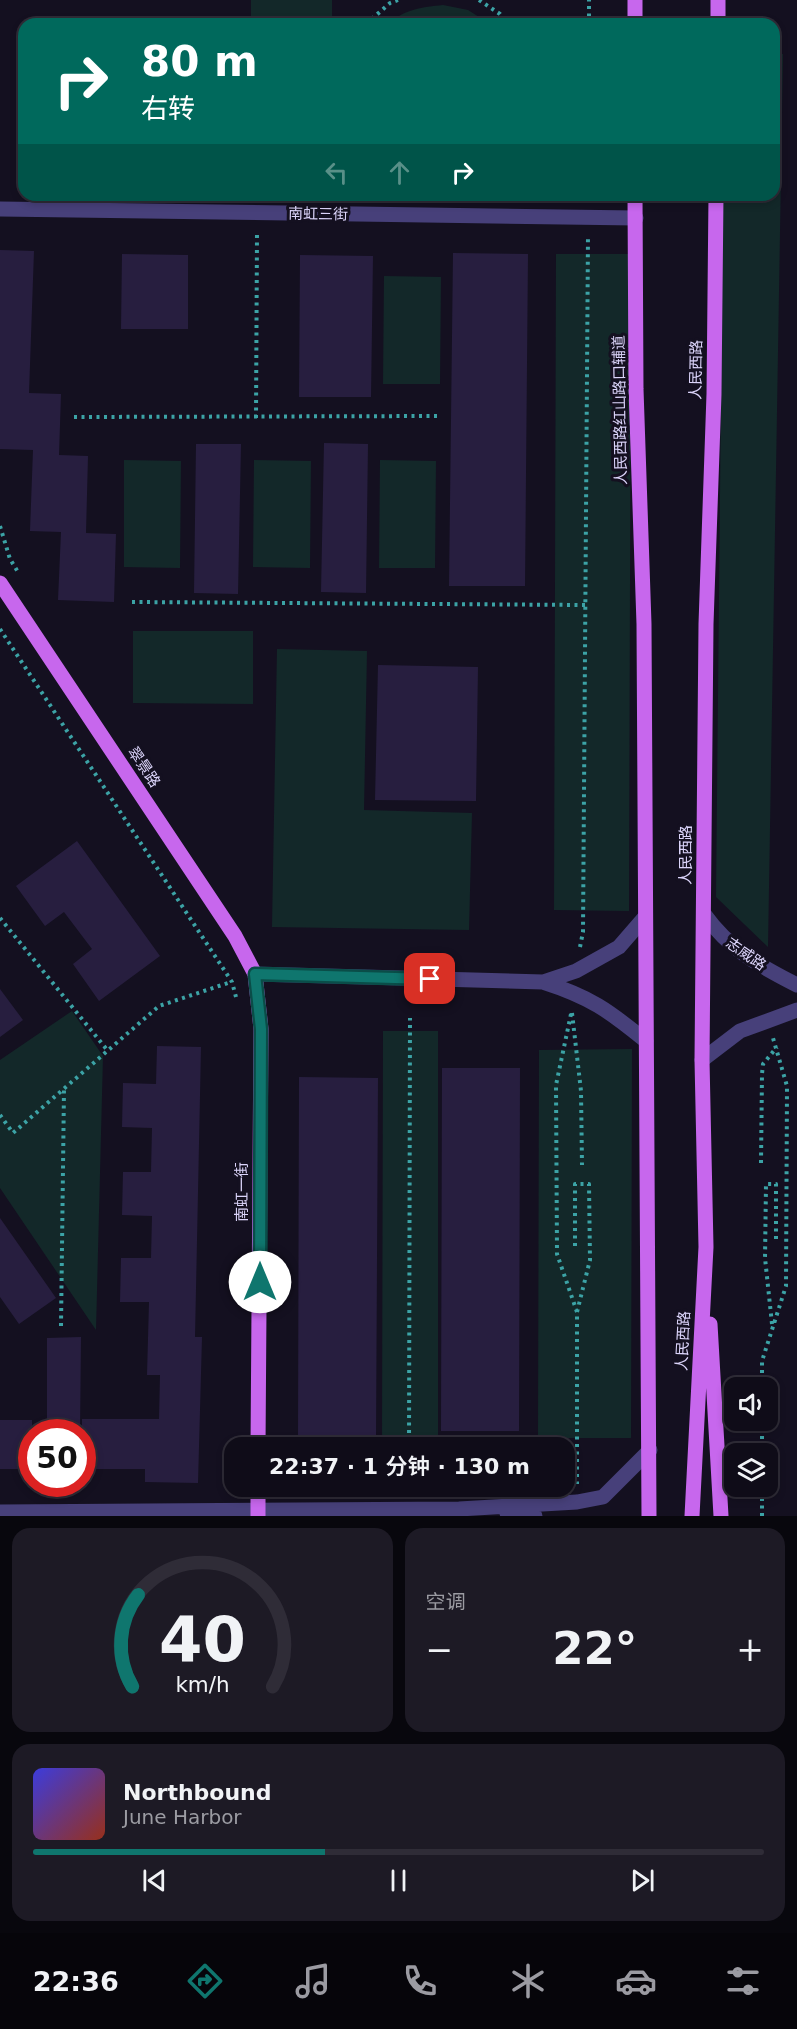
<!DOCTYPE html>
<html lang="zh">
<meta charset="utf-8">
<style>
body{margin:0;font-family:"DejaVu Sans","Noto Sans SC",sans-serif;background:#1d1a25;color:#f1f3f6;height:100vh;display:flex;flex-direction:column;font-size:22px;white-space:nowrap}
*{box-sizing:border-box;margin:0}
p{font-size:20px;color:#9b9ba2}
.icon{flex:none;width:33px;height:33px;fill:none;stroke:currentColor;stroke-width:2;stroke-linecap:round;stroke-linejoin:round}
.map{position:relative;height:1516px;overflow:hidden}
.panel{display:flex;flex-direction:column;gap:12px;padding:12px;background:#08070d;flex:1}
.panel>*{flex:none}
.guide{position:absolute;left:18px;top:18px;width:762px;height:183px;border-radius:18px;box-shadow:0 3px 9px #0003,0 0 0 2px #2f2c37;background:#00695c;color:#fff;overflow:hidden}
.tools{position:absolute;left:724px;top:1377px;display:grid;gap:12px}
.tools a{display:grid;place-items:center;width:54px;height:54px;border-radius:12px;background:#0f0c18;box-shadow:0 3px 9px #0003,0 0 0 2px #2f2c37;font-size:30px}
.speed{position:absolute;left:18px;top:1419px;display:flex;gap:12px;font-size:30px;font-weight:700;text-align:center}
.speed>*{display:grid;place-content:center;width:78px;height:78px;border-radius:50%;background:#0f0c18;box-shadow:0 3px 9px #0003,0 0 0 2px #2f2c37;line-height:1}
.speed .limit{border:9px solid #d22;background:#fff;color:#111}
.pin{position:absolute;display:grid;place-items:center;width:51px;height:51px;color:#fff;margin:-26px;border-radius:12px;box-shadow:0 3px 9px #0006}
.me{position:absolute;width:66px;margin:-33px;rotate:0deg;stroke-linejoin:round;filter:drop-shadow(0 0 4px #0008)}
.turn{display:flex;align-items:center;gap:21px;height:126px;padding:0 24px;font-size:27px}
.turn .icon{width:78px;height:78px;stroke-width:2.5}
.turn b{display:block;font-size:42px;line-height:51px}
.lanes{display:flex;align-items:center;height:57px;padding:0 24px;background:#0003;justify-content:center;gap:30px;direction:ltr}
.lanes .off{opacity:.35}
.big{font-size:45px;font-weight:600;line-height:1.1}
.panel .card{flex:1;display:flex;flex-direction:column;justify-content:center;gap:9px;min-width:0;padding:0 21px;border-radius:18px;background:#1d1a25}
.panel .dial{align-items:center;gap:0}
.dial svg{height:156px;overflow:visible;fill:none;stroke:#2f2c37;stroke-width:7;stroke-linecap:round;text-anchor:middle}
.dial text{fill:#f1f3f6;stroke:none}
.song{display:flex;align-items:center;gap:18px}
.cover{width:72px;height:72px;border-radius:9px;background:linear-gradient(135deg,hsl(240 70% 55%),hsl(10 70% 35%))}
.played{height:6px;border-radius:3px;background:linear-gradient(90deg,#0f766e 40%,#2f2c37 40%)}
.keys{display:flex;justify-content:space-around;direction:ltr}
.heat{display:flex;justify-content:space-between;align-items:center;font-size:33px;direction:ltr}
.panel .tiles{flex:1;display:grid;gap:12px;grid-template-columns:1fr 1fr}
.card:last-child{grid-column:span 2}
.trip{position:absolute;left:224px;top:1437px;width:351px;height:60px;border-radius:18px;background:#0f0c18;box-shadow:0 3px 9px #0003,0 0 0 2px #2f2c37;font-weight:600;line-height:60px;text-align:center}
.tab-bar{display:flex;height:96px;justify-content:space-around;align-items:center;background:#06050a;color:#9b9ba2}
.tab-bar .icon{width:42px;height:42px}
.tab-bar .current{color:#0f766e}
.tab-bar b{font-size:27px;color:#f1f3f6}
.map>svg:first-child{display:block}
</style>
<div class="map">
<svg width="797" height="1516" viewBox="0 0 797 1516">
<rect width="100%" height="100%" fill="#141020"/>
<path fill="#132829" d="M251 0H332V24H251Z
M443 5 468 10 490 24H389C404 9 423 7 443 5Z
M774 54H783L768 947 716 897 723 195H774Z
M556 254H631L629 911 554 910Z
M384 276 441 277 440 384H383Z
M124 460 181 461 180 568 124 567Z
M254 460 311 461 310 568 253 567Z
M380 460 436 461 435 568H379Z
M133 631H253V704L133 703Z
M277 649 367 651 364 810 472 813 469 930 272 927Z
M72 1011 103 1056 96 1330 0 1188V1060Z
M383 1031H438V1447H382Z
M632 1049 631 1438H538L539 1050Z"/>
<path fill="#271e3f" d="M0 250 34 251 29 393 61 394 59 455 88 456 86 533 116 534 114 602 58 600 61 532 30 531 33 450 0 449Z
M453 253 528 254 525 586H449Z
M122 254 188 255V329H121Z
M300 255 373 256 371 397H299Z
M324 443 368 444 366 593 321 592Z
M196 444H241L238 594 194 593Z
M378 665 478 667 476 801 375 800Z
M77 841 160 956 99 1001 73 964 92 949 64 912 45 926 16 886Z
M0 989 23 1020 0 1037Z
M157 1046 201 1047 195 1337H202L198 1483 145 1482V1469H82V1419H159L160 1375H147L149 1302H120L121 1258H151L152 1216 122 1215 123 1172H151L152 1128 122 1127 123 1083 156 1084Z
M442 1068H520L519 1431H441Z
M299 1077 378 1078 376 1441 298 1440Z
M0 1218 56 1298 19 1324 0 1297Z
M81 1337 80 1432H47V1338Z
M0 1420H32V1469H0Z"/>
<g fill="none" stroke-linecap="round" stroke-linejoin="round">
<path stroke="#3ca3a6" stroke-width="4" stroke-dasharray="3 4.5" stroke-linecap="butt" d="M479 0 500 14 508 24
M366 24 390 3 398 0
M589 24V0
M74 417 438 416
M256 418 257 232
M0 526 10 559 18 572
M132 602 585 605
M0 629 232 982 236 997
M0 918 108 1051
M580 947 583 932 588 235
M572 1013 581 1091 582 1165
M571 1014 556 1085 557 1254 577 1312V1484
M0 1115 13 1133 159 1006 231 982
M761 1163 762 1074 763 1064 777 1047
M575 1246V1184H589L590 1260 577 1312
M772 1324 765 1258 766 1184H776V1239
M61 1326 64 1089
M762 1388V1361L786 1286 787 1086 773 1038
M409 1448 410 1018
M762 1454V1420
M762 1516V1486"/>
<path stroke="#47407a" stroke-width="15" d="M0 209 636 218
M704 914C730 950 758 965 797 985
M645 917 619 947 576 971 543 982C590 997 608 1010 646 1041
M255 974 543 982
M702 1060 740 1031 797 1010
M0 1512 459 1509 577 1502 603 1497 650 1450
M507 1513 535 1516"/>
<path stroke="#c767ed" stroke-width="15" d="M635 24V0
M718 24V0
M635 195 636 389 644 624 649 1516
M0 583 235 936 255 974 261 1029 258 1448
M710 1324 721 1516
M258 1516V1486
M692 1516 706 1247 702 1060 706 624 714 394 716 195"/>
</g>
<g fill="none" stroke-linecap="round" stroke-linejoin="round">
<g stroke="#0a4d48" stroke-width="15">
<path id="route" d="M260 1282 261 1029 255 974 430 979"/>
</g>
<use href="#route" stroke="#0f766e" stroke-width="10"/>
</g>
<g text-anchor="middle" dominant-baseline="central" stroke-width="6" stroke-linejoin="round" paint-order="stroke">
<g font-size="15" fill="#dbd4fa" stroke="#141020">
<text transform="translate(318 214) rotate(1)">南虹三街</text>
<text transform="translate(696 370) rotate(-89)">人民西路</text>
<text transform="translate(620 410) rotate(-91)">人民西路红山路口辅道</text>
<text transform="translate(144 767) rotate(56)">翠景路</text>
<text transform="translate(686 855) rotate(-90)">人民西路</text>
<text transform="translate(746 954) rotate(35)">志威路</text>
<text transform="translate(242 1192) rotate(-90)">南虹一街</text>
<text transform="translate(683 1341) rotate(-87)">人民西路</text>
</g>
</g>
</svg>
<div class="tools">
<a><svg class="icon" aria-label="sound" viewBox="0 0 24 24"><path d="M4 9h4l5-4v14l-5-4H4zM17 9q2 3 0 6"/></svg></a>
<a><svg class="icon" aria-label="layers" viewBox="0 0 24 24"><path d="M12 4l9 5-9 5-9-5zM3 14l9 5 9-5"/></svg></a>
</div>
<div class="speed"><div class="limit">50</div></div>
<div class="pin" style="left:430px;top:979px;background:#d93025"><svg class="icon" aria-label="arrive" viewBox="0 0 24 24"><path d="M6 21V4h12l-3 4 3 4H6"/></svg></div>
<svg class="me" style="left:260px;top:1282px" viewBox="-20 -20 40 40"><circle r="19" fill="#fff"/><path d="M0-13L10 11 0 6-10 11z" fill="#0f766e"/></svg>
<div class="trip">22:37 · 1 分钟 · 130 m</div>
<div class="guide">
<div class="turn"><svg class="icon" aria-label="right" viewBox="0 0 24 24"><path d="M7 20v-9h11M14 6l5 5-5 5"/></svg><div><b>80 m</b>右转</div></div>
<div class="lanes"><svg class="icon off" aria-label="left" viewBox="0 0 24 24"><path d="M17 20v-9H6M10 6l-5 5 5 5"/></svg><svg class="icon off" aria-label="ahead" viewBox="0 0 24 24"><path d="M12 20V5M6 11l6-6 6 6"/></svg><svg class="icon" aria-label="right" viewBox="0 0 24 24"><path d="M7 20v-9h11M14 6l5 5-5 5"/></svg></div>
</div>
</div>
<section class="panel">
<div class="tiles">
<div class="card dial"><svg viewBox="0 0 100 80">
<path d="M14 69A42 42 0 1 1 86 69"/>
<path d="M14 69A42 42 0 0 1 17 22" stroke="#0f766e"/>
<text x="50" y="56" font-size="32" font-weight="700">40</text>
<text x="50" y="72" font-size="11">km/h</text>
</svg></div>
<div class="card"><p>空调</p>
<div class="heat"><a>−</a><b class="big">22°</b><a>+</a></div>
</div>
<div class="card">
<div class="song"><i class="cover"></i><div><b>Northbound</b><p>June Harbor</p></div></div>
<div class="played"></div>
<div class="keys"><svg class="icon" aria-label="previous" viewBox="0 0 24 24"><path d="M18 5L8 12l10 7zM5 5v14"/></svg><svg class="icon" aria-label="pause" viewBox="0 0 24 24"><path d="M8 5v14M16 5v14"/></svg><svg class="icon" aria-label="next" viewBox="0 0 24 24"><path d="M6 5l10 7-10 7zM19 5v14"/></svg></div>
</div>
</div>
</section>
<nav class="tab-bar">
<b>22:36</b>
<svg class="icon current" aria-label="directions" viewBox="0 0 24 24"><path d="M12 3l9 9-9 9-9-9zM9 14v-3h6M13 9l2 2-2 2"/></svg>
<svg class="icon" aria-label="music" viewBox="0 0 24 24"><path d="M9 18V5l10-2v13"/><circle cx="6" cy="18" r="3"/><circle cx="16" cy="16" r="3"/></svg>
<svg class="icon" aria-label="phone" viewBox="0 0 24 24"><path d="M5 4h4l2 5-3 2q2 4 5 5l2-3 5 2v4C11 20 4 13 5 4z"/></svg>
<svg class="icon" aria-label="climate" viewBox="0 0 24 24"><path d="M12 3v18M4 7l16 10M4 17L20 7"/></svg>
<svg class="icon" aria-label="car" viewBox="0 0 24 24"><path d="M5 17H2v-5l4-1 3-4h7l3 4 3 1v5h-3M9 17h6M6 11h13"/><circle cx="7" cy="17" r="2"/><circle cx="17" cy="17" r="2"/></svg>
<svg class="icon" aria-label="filters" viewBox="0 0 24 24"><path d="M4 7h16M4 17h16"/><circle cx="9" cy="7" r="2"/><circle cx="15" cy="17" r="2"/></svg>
</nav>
